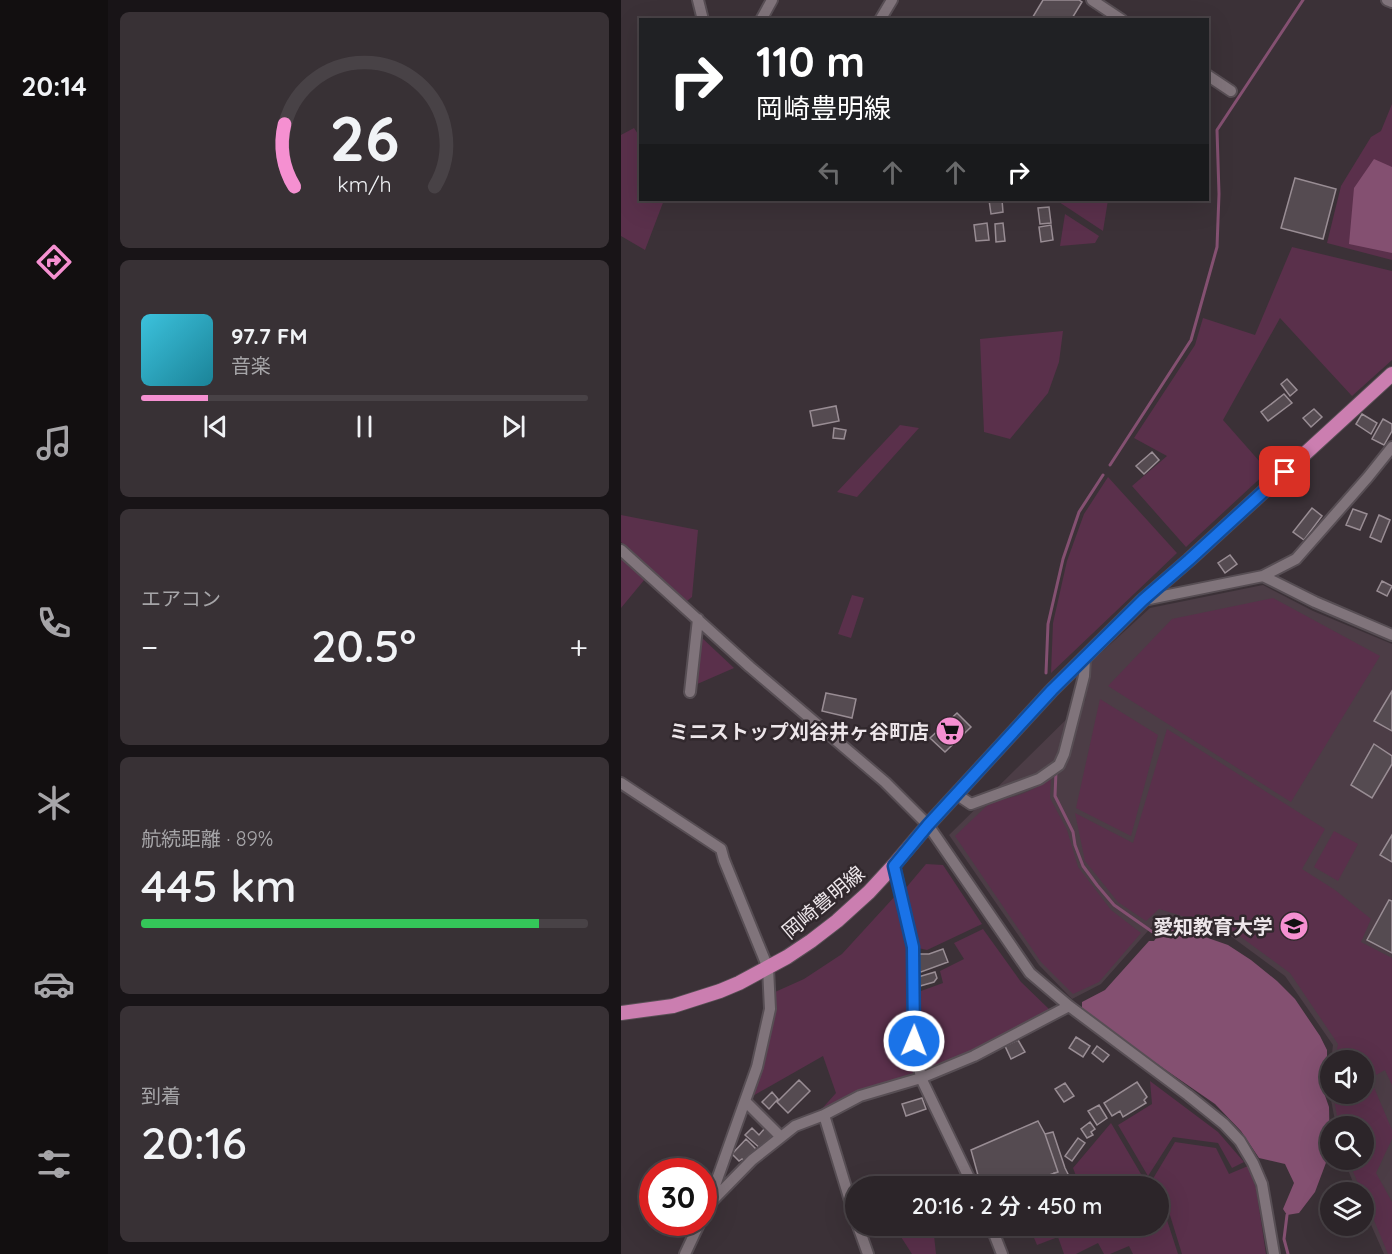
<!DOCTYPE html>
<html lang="ja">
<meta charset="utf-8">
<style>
body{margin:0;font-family:Quicksand,"Noto Sans JP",sans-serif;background:#383135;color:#f1f3f6;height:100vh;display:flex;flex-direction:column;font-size:22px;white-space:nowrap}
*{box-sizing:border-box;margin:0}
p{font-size:20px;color:#a6a5a8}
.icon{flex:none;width:33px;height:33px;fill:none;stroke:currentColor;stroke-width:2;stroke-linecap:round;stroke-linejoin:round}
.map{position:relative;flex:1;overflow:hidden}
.panel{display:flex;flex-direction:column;gap:12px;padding:12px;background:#181417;width:513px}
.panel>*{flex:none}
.hud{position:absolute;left:18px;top:18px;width:570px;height:183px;border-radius:0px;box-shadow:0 6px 24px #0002,0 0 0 2px #484246;background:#202124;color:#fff;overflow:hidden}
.tools{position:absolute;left:699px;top:1050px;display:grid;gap:12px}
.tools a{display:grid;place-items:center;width:54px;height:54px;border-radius:50%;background:#2c2529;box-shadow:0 6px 24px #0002,0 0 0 2px #484246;font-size:30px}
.speed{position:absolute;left:18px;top:1158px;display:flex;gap:12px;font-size:30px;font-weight:700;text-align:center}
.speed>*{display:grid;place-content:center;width:78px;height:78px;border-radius:50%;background:#2c2529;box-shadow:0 6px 24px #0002,0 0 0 2px #484246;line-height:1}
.speed .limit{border:9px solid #d22;background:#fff;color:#111}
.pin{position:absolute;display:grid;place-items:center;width:51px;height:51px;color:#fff;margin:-26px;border-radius:12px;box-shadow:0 3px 9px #0006}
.me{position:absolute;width:66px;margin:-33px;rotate:1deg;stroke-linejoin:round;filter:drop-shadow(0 0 4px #0008)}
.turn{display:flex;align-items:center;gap:21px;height:126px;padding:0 18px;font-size:27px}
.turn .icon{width:78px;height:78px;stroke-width:2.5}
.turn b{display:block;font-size:42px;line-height:51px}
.lanes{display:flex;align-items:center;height:57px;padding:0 18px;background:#0003;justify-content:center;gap:30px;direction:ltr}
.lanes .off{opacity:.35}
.big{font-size:45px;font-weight:600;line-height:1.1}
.panel .card{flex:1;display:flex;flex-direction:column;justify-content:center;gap:9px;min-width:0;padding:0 21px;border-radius:9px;background:#383135}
.panel .dial{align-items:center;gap:0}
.dial svg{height:156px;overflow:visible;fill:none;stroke:#484246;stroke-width:7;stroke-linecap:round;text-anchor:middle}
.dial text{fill:#f1f3f6;stroke:none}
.song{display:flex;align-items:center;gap:18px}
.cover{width:72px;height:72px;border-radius:9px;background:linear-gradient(135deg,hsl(190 70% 55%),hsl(190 70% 35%))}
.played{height:6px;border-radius:3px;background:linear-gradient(90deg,#f590d1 15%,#484246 15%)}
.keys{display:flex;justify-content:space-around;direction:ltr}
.heat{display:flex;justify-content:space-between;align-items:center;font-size:33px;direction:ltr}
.charge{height:9px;border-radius:4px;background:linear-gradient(90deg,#34c759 89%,#484246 0)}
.trip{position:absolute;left:224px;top:1176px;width:324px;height:60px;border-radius:30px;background:#2c2529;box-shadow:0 6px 24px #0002,0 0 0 2px #484246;font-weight:600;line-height:60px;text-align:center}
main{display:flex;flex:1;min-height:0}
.tabs{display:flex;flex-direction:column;width:108px;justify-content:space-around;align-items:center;background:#120f10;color:#a6a5a8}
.tabs .icon{width:42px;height:42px}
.tabs .current{color:#f590d1}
.tabs b{font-size:27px;color:#f1f3f6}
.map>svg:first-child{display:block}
</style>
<main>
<nav class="tabs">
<b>20:14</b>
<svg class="icon current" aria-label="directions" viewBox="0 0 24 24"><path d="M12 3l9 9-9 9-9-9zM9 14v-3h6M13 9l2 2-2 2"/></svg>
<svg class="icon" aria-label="music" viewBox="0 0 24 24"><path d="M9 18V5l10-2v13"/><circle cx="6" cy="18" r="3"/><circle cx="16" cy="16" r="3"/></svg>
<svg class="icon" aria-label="phone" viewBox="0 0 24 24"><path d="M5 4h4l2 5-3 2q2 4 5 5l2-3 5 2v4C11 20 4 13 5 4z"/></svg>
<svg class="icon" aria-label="climate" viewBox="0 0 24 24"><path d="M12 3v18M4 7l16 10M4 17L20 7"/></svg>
<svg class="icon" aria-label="car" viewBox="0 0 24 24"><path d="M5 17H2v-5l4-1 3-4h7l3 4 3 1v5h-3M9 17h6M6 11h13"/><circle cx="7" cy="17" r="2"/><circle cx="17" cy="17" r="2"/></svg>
<svg class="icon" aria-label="filters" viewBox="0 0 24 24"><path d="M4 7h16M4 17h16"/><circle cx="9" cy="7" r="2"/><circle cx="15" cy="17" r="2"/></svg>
</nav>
<section class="panel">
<div class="card dial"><svg viewBox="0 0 100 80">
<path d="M14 69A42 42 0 1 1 86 69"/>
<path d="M14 69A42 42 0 0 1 9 37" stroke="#f590d1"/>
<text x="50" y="56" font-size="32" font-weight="700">26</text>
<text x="50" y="72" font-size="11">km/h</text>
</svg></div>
<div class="card">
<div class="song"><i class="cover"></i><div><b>97.7 FM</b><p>音楽</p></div></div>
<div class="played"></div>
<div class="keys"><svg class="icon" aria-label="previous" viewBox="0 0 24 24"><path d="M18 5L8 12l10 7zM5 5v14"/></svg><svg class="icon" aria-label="pause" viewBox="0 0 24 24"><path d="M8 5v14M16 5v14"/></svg><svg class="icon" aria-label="next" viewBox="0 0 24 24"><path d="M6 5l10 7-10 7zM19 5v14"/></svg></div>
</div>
<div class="card"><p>エアコン</p>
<div class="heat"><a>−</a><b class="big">20.5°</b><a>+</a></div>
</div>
<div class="card"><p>航続距離 · 89%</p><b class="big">445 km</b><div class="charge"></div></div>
<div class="card"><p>到着</p><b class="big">20:16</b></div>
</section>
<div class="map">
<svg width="771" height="1254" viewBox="0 0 771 1254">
<rect width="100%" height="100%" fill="#3b3137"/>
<path fill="#4c3d46" d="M642 585 692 611 771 644V1254H763L743 1209 742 1192H736L723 1160H742V1126H715L707 1084 709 1065 710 1094H742V1060H710L712 1045 664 976 611 937 541 915 480 984 451 999 418 965 328 835 464 701 470 662 529 608Z"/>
<path fill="#5a304b" d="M771 104V260L706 243 720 186 750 137 760 131Z
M13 128 19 137 20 200H43L24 250 0 236V135Z
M440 200H487L482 231 438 202Z
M444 214 478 236 474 243 439 246Z
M671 247 771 271V360L731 396 659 318 602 420 647 471 565 547 511 486 546 456 513 438 574 345 582 318 634 335Z
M442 331 438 362 427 393 389 439 363 432 359 339Z
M279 425 298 428 236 497 216 492Z
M487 477 556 553 430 673 432 623 446 561 463 514Z
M0 515 77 530 71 597 66 601 0 542Z
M0 558 24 579 0 608Z
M231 595 243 598 230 638 217 634Z
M652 598 759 656 670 802 487 686 551 619Z
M80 637 113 668 74 685Z
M479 699 537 735 510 836 455 808Z
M546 729 704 829 681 869 714 890 750 919 740 942 771 958V1085L764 1070 749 1078 771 1130V1139L755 1173 771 1202V1254H767L743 1196 742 1192H741L727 1160H742V1126H718L712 1094H742V1060H714L717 1044 669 973 613 932 538 909 525 921 497 902 464 861 454 813 512 843Z
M430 777 429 798 446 830 457 867 490 910 520 933 478 982 452 994 420 962 334 836 373 799C392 800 415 790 430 777Z
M713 831 737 844 717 881 693 867Z
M305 864 322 865 361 924 306 950 297 948 284 889Z
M275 895 287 950V1040L295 1074 236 1091 199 1111 215 1093 202 1056 130 1097C142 1066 156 1025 154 992L183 979 221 954Z
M362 929 400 982 429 1010 353 1051 304 1070 298 1041 300 991 322 983 319 971 343 959 333 943Z
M529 1081 597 1132 623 1162 611 1168 597 1143 552 1137 527 1176 497 1125 531 1104Z
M490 1123 527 1186H459L452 1168Z
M554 1142 595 1148 608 1174 627 1166 635 1188 645 1254H561L548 1212 537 1194V1186H533L530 1182Z
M537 1203 544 1214 557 1254H512L508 1246 489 1254H483L477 1243 455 1254H443L437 1237 416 1245 408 1226H537Z
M273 1226H312L315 1254H291Z"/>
<path fill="#845071" d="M753 159 771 167V253L728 244 733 188Z
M547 924 607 945 630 960 656 981 674 999 699 1036 706 1050V1066L700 1084 708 1107 709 1152 694 1192 678 1213 666 1215 662 1209 673 1183 664 1164 638 1158 620 1131 594 1104 461 1012V1002L484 990 528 941H533L535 938 532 934 535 931 537 932 540 928 543 929Z"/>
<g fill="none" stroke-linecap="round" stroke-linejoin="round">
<path stroke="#845071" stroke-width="3" d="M489 465 570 340 596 247 598 194 596 130 682 0
M425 673 427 624 442 559 458 512 482 475
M435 771 434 796 452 832 454 845 462 866 476 885 493 905 533 933
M666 1215 663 1239 667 1254"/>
</g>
<path fill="#554b51" stroke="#998d94" stroke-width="1.5" d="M422 0H458L461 2 450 20H410Z
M674 178 715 189 702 239 660 228Z
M368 200H381L382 212 370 214Z
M428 207 430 223 419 224 417 208Z
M366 223 368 240 355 241 353 225Z
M382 223 384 241 375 242 374 224Z
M430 225 432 240 420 242 418 227Z
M666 379 676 390 669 396 660 384Z
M663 394 671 403 647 421 640 412Z
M215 406 218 421 192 426 189 411Z
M693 409 701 417 690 427 682 418Z
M741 414 756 423 750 434 735 424Z
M762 419 771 424V431L763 445 751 439Z
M213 428 225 430 223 439 212 438Z
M531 452 538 460 523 474 515 466Z
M691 508 701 516 683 540 672 532Z
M732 509 746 514 739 530 725 525Z
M758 515 769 520 760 542 749 537Z
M609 555 616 564 604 573 597 563Z
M761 581 771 586 766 596 756 591Z
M771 691V731L753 721Z
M205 693 235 699 231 718 201 711Z
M336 713 350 727 324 752 309 738Z
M753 744 771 756V764L751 798 730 785Z
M771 835V862L759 855Z
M768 900 771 901V953L746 940Z
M322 949 327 962 300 972 296 969V954H308Z
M314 972 316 978 313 982 299 986 297 977Z
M455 1037 469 1046 462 1057 448 1048Z
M397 1040 404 1052 390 1059 384 1046Z
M476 1046 488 1055 482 1062 471 1053Z
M178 1080 189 1091 167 1113 156 1102Z
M516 1082 526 1097 523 1100 525 1103 502 1117 499 1111 491 1116 483 1103Z
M444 1083 453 1096 443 1102 434 1089Z
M151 1092 157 1099 148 1109 141 1102Z
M301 1098 305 1109 285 1116 281 1104Z
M478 1105 486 1118 476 1125 467 1111Z
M417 1121 424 1134 437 1172 405 1183 400 1186H360L350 1150Z
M469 1122 474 1129 470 1132 472 1135 466 1138 460 1129Z
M131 1128 138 1135 144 1128 152 1135 140 1149 124 1135Z
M432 1132 444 1168 453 1186H440L433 1173 437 1172 424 1134Z
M457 1138 464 1143 451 1161 444 1156Z
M125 1139 137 1151 125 1163 121 1159 118 1161 111 1154Z
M435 1178 440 1186H418Z"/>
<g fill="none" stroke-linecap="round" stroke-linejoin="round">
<g stroke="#574e54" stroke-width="14">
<path id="minor" d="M77 0 82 20
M471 0 501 20
M766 0 771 2
M140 20 151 0
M259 20 271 0
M586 75 610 91
M0 550 129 667 264 782 307 825 409 973 448 1006 567 1095 603 1124 619 1141 632 1163 641 1184 653 1254
M642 576 694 602 771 635
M523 600 642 576 675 559 747 477 771 447
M69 692 77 619
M0 783 100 849 103 860 147 968 149 1009 136 1067 87 1205 82 1215
M335 794 350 804 418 779 438 765 443 754 463 676 464 658
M273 865 292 947 293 1041 300 1078 352 1186
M124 1101 160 1137
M203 1115 234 1217
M90 1202 131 1160 174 1126 203 1115 239 1096 300 1078 353 1056 448 1006
M237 1226 247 1254
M370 1226 381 1254
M64 1254 79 1222"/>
</g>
<g stroke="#574e54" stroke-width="16">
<path id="major" d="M0 1013 52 1006 99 991 118 983 166 957 190 941 216 921 248 892 273 865 307 825 431 690 522 600 568 560 771 374"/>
</g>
<use href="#minor" stroke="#80747b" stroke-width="10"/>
<use href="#major" stroke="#cb7eb0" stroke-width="14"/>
</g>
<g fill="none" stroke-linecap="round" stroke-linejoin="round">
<g stroke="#114b97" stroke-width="15">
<path id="route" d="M293 1041 292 947 273 866 307 825 431 690 522 600 568 560 664 472"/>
</g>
<use href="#route" stroke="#1a73e8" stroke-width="10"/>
</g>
<defs>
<g id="supermarket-disc" transform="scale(1.5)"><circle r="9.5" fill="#f590d1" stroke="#31282d"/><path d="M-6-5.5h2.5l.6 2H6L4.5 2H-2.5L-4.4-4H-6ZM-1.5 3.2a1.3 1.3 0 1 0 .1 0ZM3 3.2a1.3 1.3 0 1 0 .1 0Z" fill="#111"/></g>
<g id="university-disc" transform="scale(1.5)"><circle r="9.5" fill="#f590d1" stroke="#31282d"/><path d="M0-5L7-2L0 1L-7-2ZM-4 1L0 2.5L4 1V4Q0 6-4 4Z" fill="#111"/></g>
</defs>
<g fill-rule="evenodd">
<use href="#supermarket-disc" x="329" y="731"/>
<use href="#university-disc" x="673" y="926"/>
</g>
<g text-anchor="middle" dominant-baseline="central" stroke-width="5" stroke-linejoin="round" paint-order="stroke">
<g font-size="20" font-weight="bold" fill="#ede6ea" stroke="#31282d" text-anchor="end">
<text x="308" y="731">ミニストップ刈谷井ヶ谷町店</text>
<text x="652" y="926">愛知教育大学</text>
</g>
<g font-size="20" fill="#ede6ea" stroke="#31282d">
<text transform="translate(202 902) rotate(-40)">岡崎豊明線</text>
</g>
</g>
</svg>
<div class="tools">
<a><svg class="icon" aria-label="sound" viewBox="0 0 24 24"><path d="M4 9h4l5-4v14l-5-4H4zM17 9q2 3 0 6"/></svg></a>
<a><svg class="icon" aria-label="search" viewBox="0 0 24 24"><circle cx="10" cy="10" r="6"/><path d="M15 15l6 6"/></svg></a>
<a><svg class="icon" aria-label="layers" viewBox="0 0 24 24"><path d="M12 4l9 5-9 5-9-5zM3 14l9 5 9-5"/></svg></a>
</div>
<div class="speed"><div class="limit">30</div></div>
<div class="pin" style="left:664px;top:472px;background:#d93025"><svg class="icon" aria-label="arrive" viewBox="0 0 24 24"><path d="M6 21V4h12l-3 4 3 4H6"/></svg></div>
<svg class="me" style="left:293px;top:1041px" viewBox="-20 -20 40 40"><circle r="17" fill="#1a73e8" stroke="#fff" stroke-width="3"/><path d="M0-11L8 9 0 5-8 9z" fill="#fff"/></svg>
<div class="trip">20:16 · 2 分 · 450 m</div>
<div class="hud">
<div class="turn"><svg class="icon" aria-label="right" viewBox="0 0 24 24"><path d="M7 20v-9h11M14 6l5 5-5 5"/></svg><div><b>110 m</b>岡崎豊明線</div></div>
<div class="lanes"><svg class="icon off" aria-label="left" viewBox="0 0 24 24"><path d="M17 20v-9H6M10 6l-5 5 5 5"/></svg><svg class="icon off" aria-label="ahead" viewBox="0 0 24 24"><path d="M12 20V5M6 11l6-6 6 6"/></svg><svg class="icon off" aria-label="ahead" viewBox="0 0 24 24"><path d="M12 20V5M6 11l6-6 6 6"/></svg><svg class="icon" aria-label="right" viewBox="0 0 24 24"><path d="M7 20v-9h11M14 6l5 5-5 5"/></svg></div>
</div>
</div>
</main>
